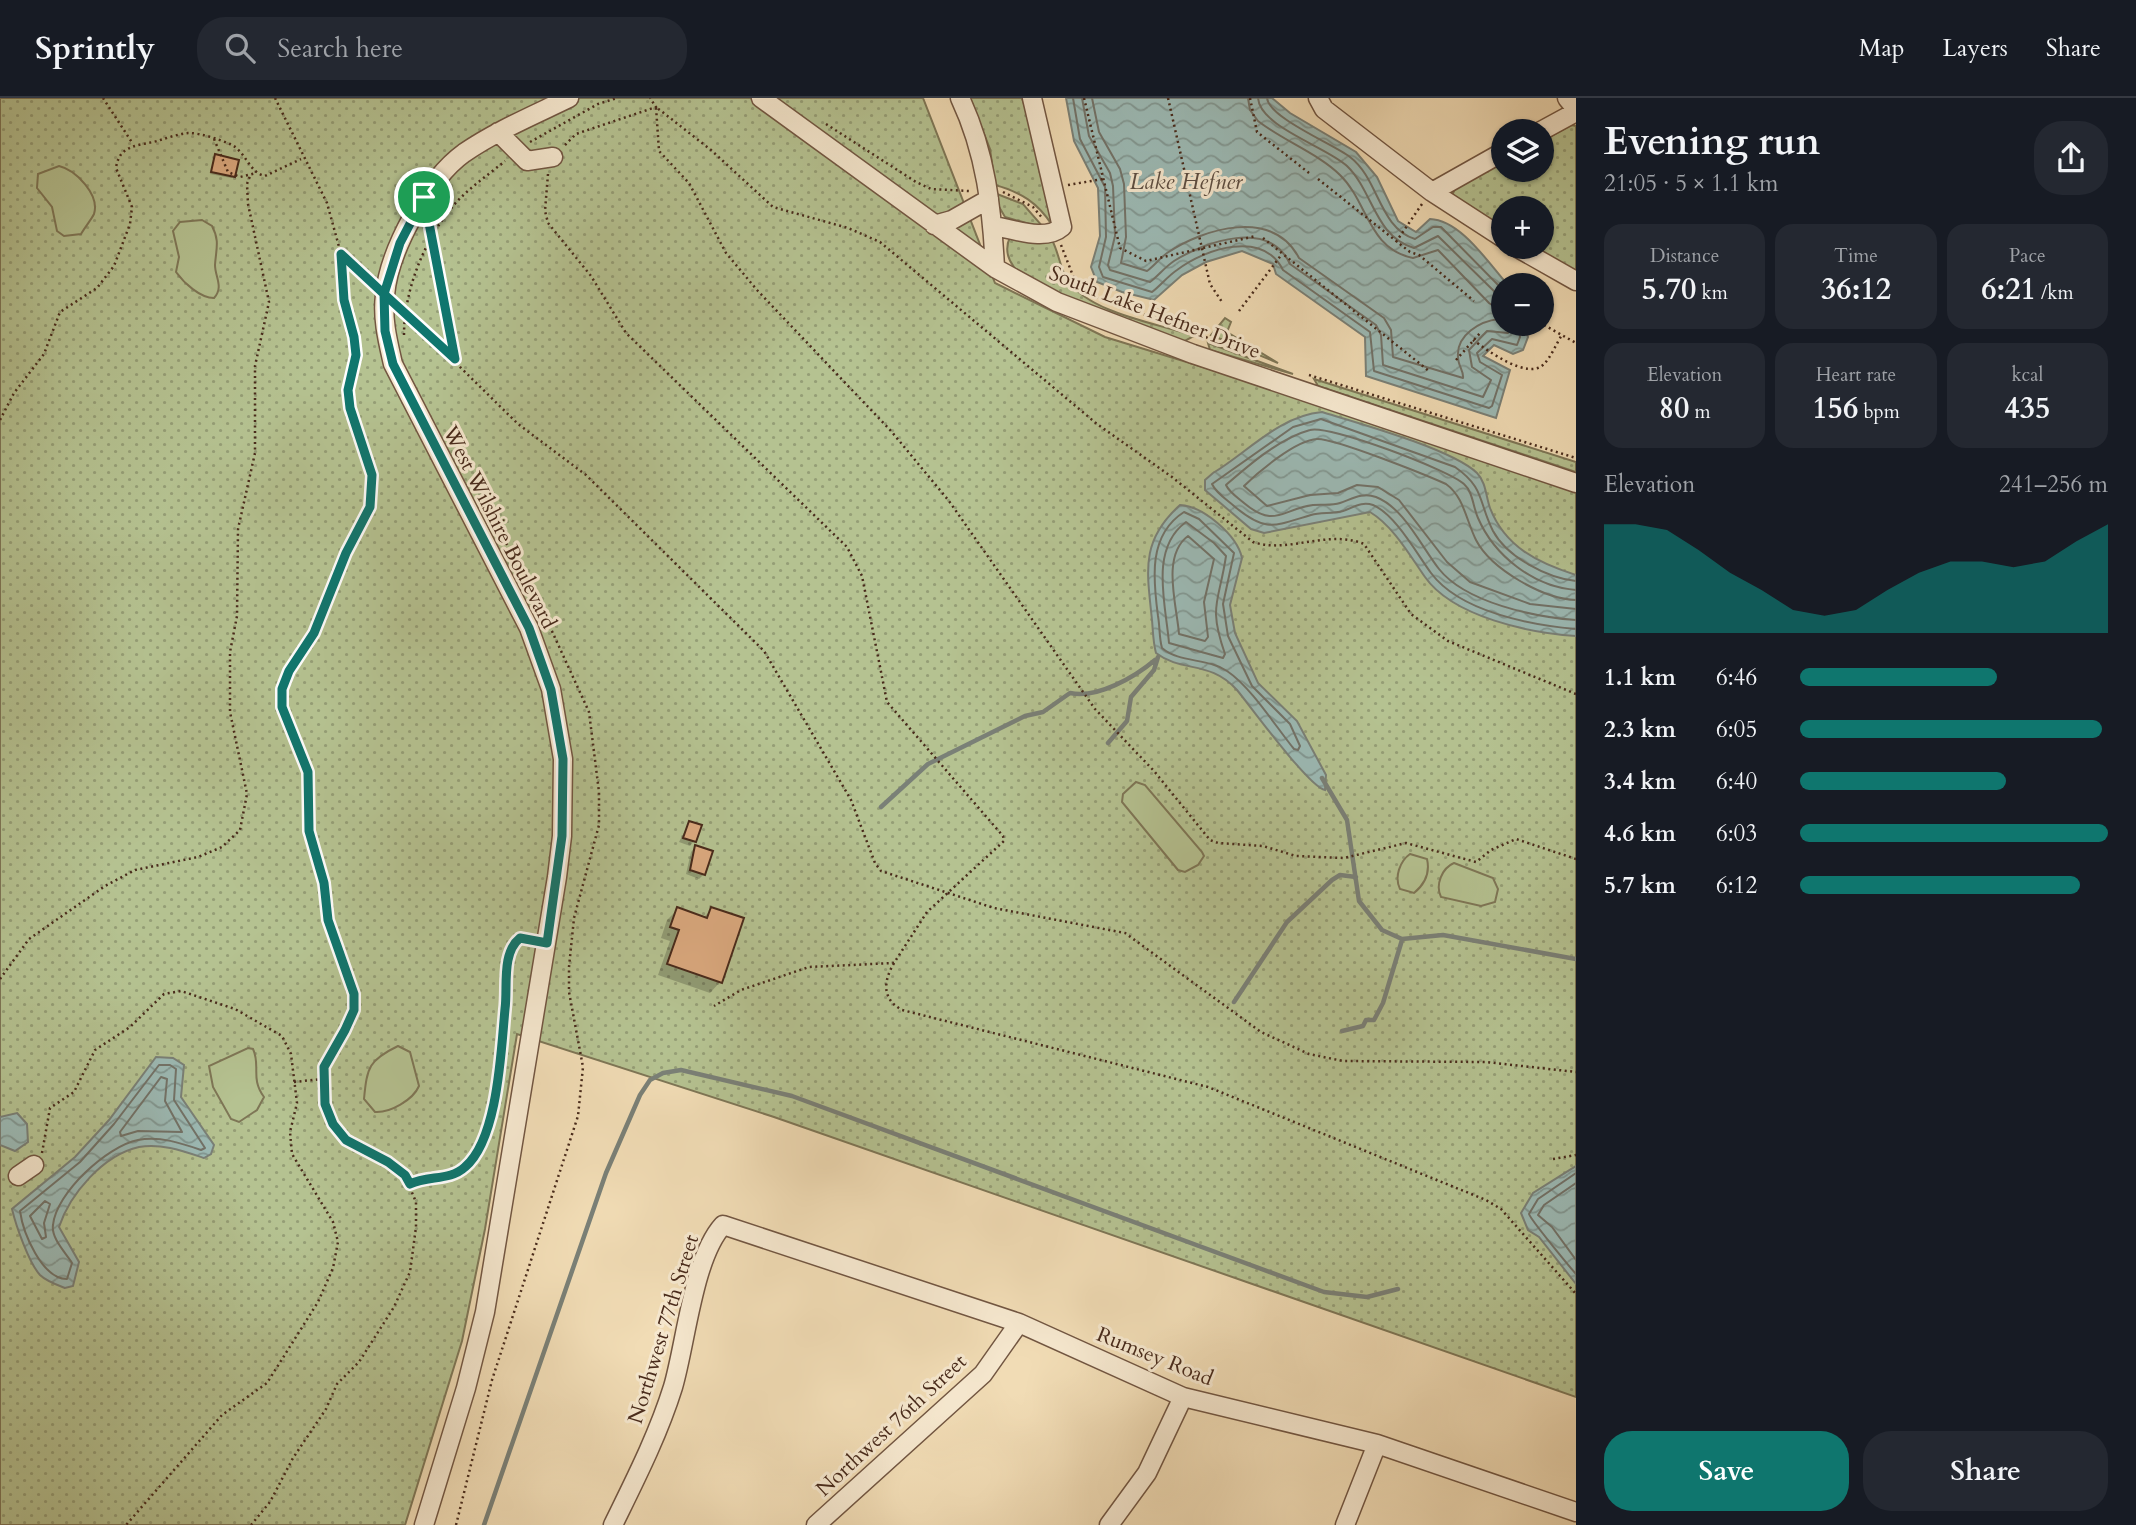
<!DOCTYPE html>
<meta charset="utf-8">
<style>
body{margin:0;font-family:Cardo,serif;background:#242831;color:#f1f3f6;height:100vh;display:flex;flex-direction:column;font-size:26px;white-space:nowrap}
*{box-sizing:border-box;margin:0}
p{font-size:23px;color:#9ea1a6}
.icon{flex:none;width:38px;height:38px;fill:none;stroke:currentColor;stroke-width:2;stroke-linecap:round;stroke-linejoin:round}
.map{position:relative;flex:1;overflow:hidden}
.side{display:flex;flex-direction:column;background:#171b24;width:560px}
.side>*{flex:none}
.fabs{position:absolute;left:1491px;top:21px;display:grid;gap:14px}
.fabs a{display:grid;place-items:center;width:63px;height:63px;border-radius:50%;background:#171b24;box-shadow:0 2px 5px #0004;font-size:35px}
.pin{position:absolute;display:grid;place-items:center;width:60px;height:60px;color:#fff;margin:-30px;border:4px solid #fff;border-radius:50%;box-shadow:0 2px 7px #0007}
.round{display:grid;place-items:center;flex:none;width:74px;height:74px;border-radius:28px;background:#242831}
.overview{display:flex;align-items:center;justify-content:space-between;height:119px;padding:0 28px}
h1{font-size:38px;font-weight:800;line-height:52px}
.stats{display:grid;grid-template-columns:repeat(3,1fr);gap:10px;height:119px;padding:7px 28px}
.stats div{display:grid;align-content:center;border-radius:18px;background:#242831;text-align:center}
.stats b{font-size:30px;font-weight:800}
.stats small{font-size:19px;font-weight:400}
.stats p{font-size:19px}
.chart{height:196px;padding:14px 28px}
.chart p{display:flex;justify-content:space-between}
.chart svg{width:100%;height:126px;margin-top:7px;fill:#0f766e;opacity:.7}
.button{display:flex;gap:14px;margin-top:auto;padding:14px 28px}
.button a{flex:1;height:80px;border-radius:28px;background:#0f766e;color:#fff;font-size:28px;font-weight:800;line-height:80px;text-align:center}
.button a+a{background:#242831;color:#f1f3f6}
ul{padding:0 28px;list-style:none;font-size:23px}
li{display:grid;grid-template-columns:112px 84px 1fr;align-items:center;height:52px}
li i{height:18px;border-radius:9px;background:#0f766e}
header{display:flex;align-items:center;gap:42px;box-sizing:border-box;height:98px;padding:0 35px;background:#171b24;border-bottom:2px solid #363941}
header strong{font-size:33px}
nav{display:flex;gap:38px;margin-inline-start:auto;font-size:24px}
.search{width:490px;height:63px;background:#242831;display:flex;align-items:center;gap:18px;box-sizing:border-box;padding:0 24px;border-radius:28px;color:#9ea1a6;font-size:26px}
main{display:flex;flex:1;min-height:0}
.map>svg:first-child{display:block}
.grass{fill:url(#grass-dots);stroke:#7e7656;stroke-width:2}
.pitch{fill:#b5c291;stroke:#7e7656;stroke-width:2}
.water{fill:url(#water-waves);stroke:#7a8077;stroke-width:2}
.shadow{fill:#0003}
.lines{fill:none;stroke-linecap:round;stroke-linejoin:round}
.shore{stroke:#727268;stroke-width:2}
.stream{stroke:#7a8077;stroke-width:4.5}
.building{fill:#dba97f;stroke:#482a1b;stroke-width:2}
.minor-casing{stroke:#725642;stroke-width:21}
.path{stroke:#482a1b;stroke-width:2.5;stroke-dasharray:2 3.5;stroke-linecap:butt}
.minor{stroke:#f6e8cf;stroke-width:18}
.route-casing{stroke:#fff;stroke-width:14}
.route{stroke:#0f766e;stroke-width:9}
.labels{text-anchor:middle;stroke-width:6;stroke-linejoin:round;paint-order:stroke}
.street-label{font-size:21px;fill:#482a1b;stroke:#f6e8cf}
.water-label{font-size:23px;font-style:italic;fill:#5d4e42;stroke:#f6e8cf}
</style>
<header>
<strong>Sprintly</strong>
<div class="search"><svg class="icon" aria-label="search" viewBox="0 0 24 24"><circle cx="10" cy="10" r="6"/><path d="M15 15l6 6"/></svg>Search here</div>
<nav><a>Map</a><a>Layers</a><a>Share</a></nav>
</header>
<main>
<div class="map">
<svg width="1576" height="1427" viewBox="0 0 1576 1427">
<defs>
<pattern id="grass-dots" width="8" height="8" patternUnits="userSpaceOnUse" patternTransform="scale(1.75)"><rect width="8" height="8" fill="#b5c291"/><path d="M2 2h.1M6 6h.1" fill="none" stroke="#959e76" stroke-width="1.8" stroke-linecap="round"/></pattern>
<pattern id="water-waves" width="16" height="10" patternUnits="userSpaceOnUse" patternTransform="scale(1.75)"><rect width="16" height="10" fill="#9cbab5"/><path d="M0 5q4-4 8 0t8 0" fill="none" stroke="#819792"/></pattern>
</defs>
<rect width="100%" height="100%" fill="#f1dcb5"/>
<filter id="stains"><feTurbulence type="fractalNoise" baseFrequency=".00286" numOctaves="4"/><feColorMatrix values="0 0 0 0 .2 0 0 0 0 .09 0 0 0 0 .02 0 0 0 .5 -.17"/></filter>
<radialGradient id="worn" r=".72"><stop offset=".6" stop-color="#630" stop-opacity="0"/><stop offset="1" stop-color="#630" stop-opacity=".3"/></radialGradient>
<path class="grass" d="M0,0H923L995,185L1105,239L1297,298L1576,391V1299L774,1019L517,936L485,1131L462,1243L405,1427H0Z
M970,0H1022L1030,24L1052,127C1038,105 1021,94 995,87L990,51Z
M1571,27L1576,28V176L1529,149H1542V110H1503V133L1451,99L1456,89L1503,63V72H1542V43Z
M997,96L1023,106L1044,130L1005,119L998,107Z
M1010,139L1052,142C1059,155 1060,171 1068,183C1092,216 1157,225 1194,238L1183,244C1149,231 1034,194 1014,169C1007,160 1005,150 1010,139Z
M1225,220L1231,224L1227,234L1278,265L1211,237Z
M1208,245L1293,276L1210,252Z
M1314,281L1576,364V374L1318,288Z"/>
<path class="pitch" d="M59,68C76,72 100,97 94,116C91,122 85,129 81,136L64,138L57,133L52,109L37,90L38,76Z
M202,122L212,128C220,143 216,151 215,167C215,179 224,189 214,200C200,200 184,185 176,174L179,159L173,133L180,124Z
M1136,684L1145,687L1202,754L1204,758L1198,767L1185,774L1178,772L1122,704L1123,696Z
M1410,756L1427,761C1430,774 1425,786 1414,795L1400,791C1394,779 1400,763 1410,756Z
M1454,765L1493,780L1498,791L1495,804L1481,808L1441,799C1435,787 1442,770 1454,765Z
M398,948L410,954L419,988C413,1002 390,1015 375,1014L364,1001C367,969 369,962 398,948Z
M248,950L253,951C261,968 250,980 264,999L257,1012L239,1024L231,1021L213,989L209,968Z"/>
<path class="water" d="M1066,0H1272L1290,15L1356,54L1377,79L1398,123L1416,134L1430,121C1461,122 1489,166 1508,187H1503V226H1524L1528,239L1523,252L1513,256L1494,247L1483,258L1510,272L1496,320L1366,278L1365,239L1276,176L1273,166L1242,153L1206,164L1182,177L1154,202L1122,194L1097,184L1091,169L1100,138L1098,90L1074,43Z
M1322,314C1358,325 1452,351 1477,375C1486,384 1486,399 1490,410C1505,449 1538,465 1576,477V538C1530,535 1453,519 1425,479C1409,456 1393,428 1370,414L1264,435L1251,431L1205,392V382L1213,375C1248,354 1279,318 1322,314Z
M1180,407C1203,408 1237,437 1242,460L1230,507L1235,535L1258,585L1297,623L1326,677L1325,692C1309,689 1251,609 1237,592C1210,562 1182,575 1156,555C1153,544 1153,533 1152,522C1147,473 1140,443 1180,407Z
M156,959L173,960L184,967L181,999L214,1047L211,1056L204,1060C183,1053 161,1045 139,1049C103,1057 70,1096 59,1129L79,1164L73,1188L65,1190C57,1187 46,1183 40,1177C29,1165 16,1128 12,1111L75,1059L109,1022Z
M17,1015L27,1026L28,1044L15,1053L0,1047V1019Z
M1576,1068V1186L1539,1139L1528,1132L1521,1115L1533,1095Z"/>
<path class="shadow" d="M216,58L233,79L231,80L210,76Z
M689,725L694,743L690,748L679,744Z
M695,749L704,776L699,781L686,776L691,754Z
M678,811L703,820L712,811L720,884L710,895L658,877L670,843L661,840L667,822Z"/>
<g class="lines">
<path class="shore" d="M1073,0L1080,41L1105,89L1106,139L1099,169L1103,179L1152,194C1161,187 1168,178 1177,172C1206,150 1263,132 1283,172L1370,234L1374,273L1489,310L1492,308L1502,277L1480,264L1477,255L1492,241L1517,247L1520,239L1518,226
M1082,0L1089,38L1110,75L1113,88L1115,138L1108,167L1110,172L1150,184C1158,178 1165,169 1174,163C1206,143 1269,121 1290,166L1376,227L1381,237L1383,267L1483,299L1491,282L1472,269L1469,252L1487,233L1508,235L1509,226
M1092,0L1099,34L1120,71L1124,86L1126,139L1121,165L1147,173C1154,168 1160,160 1167,155C1204,130 1273,110 1299,160L1384,220L1391,232L1393,259L1463,280C1464,273 1458,268 1458,259C1456,237 1480,223 1499,221L1501,213L1489,205L1438,152L1413,160C1368,151 1368,104 1340,77C1319,56 1282,42 1258,23L1250,12L1248,0
M1258,0C1260,29 1327,49 1347,68C1373,93 1375,139 1414,150L1438,138L1503,202
M1267,0C1269,20 1333,46 1350,59C1379,81 1379,130 1415,141L1433,129H1441L1503,192
M1184,414L1199,421L1234,455L1223,506L1228,538L1252,588L1290,626L1300,648L1298,652L1294,651C1276,629 1251,589 1227,573C1208,560 1179,565 1162,550C1159,540 1160,529 1158,518C1153,481 1148,437 1184,414Z
M1186,424L1214,445L1226,458C1219,505 1208,507 1225,556L1223,560L1169,545C1166,507 1149,451 1186,424Z
M1188,438L1214,461L1204,504L1208,539L1205,543L1179,536C1177,508 1161,458 1188,438Z
M1576,483C1547,480 1507,459 1493,433C1478,403 1485,390 1455,369L1321,321L1293,329L1212,386C1216,395 1227,402 1234,408C1266,435 1274,428 1311,417C1321,414 1332,416 1343,413C1353,410 1361,403 1373,407C1395,416 1417,456 1431,475C1460,514 1531,527 1576,531
M1576,492C1533,489 1494,457 1478,420C1473,409 1473,394 1464,386C1449,372 1328,326 1310,332C1280,340 1249,367 1226,387C1229,394 1238,400 1244,405C1275,431 1282,411 1313,407C1322,406 1331,408 1340,405C1352,401 1362,394 1376,399C1404,410 1421,448 1439,471C1466,505 1535,519 1576,522
M1576,502C1543,501 1491,471 1476,442C1466,422 1464,399 1446,386C1426,377 1334,340 1317,341C1296,342 1258,374 1244,388L1267,408L1310,397L1338,395L1357,387L1378,389L1399,402L1447,464L1470,484L1530,506L1576,511
M159,967H170L176,971L174,1002L205,1050L201,1052C181,1045 160,1038 138,1042C107,1048 56,1095 53,1127C51,1140 65,1154 72,1165L67,1181C42,1181 23,1135 20,1113L80,1064L114,1026Z
M161,979L167,981L165,1003L182,1034L138,1033L121,1038L120,1034Z
M1576,1075L1538,1101L1529,1116C1531,1122 1568,1167 1576,1176
M1576,1085L1544,1107L1538,1117L1552,1129L1576,1162
M45,1103L50,1106L44,1125L46,1139L42,1141L30,1118Z"/>
<path class="stream" d="M1108,645L1127,623L1131,599L1154,572L1158,559
M1322,680L1347,722L1359,803L1382,832L1402,841L1443,837L1576,861
M881,709L928,666L1025,618L1043,614L1070,595C1097,601 1135,579 1155,562
M1234,904L1287,824L1332,782L1340,777L1356,779
M1342,933L1363,928L1366,922H1374L1383,905L1402,842
M484,1427L606,1075L640,997L650,982L663,975L681,972L792,998L1324,1194L1367,1199L1398,1191"/>
</g>
<path class="building" d="M215,56L239,62L235,79L211,74Z
M689,723L702,727L696,744L683,740Z
M695,747L713,753L705,777L690,772Z
M677,809L707,820L711,809L744,820L722,885L667,866L679,832L670,829Z"/>
<g class="lines">
<g class="minor-casing">
<path id="minor" d="M761,0L995,170L1057,204L1193,256L1576,385
M960,0C986,55 992,111 995,170
M1318,0L1324,11L1432,94L1503,140
M1567,0L1576,11
M1541,33L1576,14
M498,34L527,63L553,59
M1432,94L1503,54
M934,127L952,122L989,101
M993,128C1014,131 1045,144 1062,129L1032,0
M1516,149L1576,183
M18,1078L34,1067
M424,1427L466,1290L485,1214L557,779L562,738L563,661L551,591L529,530L393,266C388,244 382,221 385,197C389,152 428,81 464,55C496,33 534,17 569,0
M613,1427C635,1382 658,1337 673,1289C686,1245 693,1160 723,1127L1019,1225L1183,1299L1377,1346L1576,1414
M816,1427L983,1276L1019,1225
M1109,1427L1147,1375L1183,1299
M1345,1427L1377,1346"/>
</g>
<path class="path" d="M103,0L133,46
M275,0L327,105L341,156L370,183
M1084,0L1120,150L1146,163L1256,138
M1168,0L1210,186L1222,204
M1250,0L1257,34L1309,75
M826,26L916,84L931,91L969,93
M214,41L228,74L240,79L256,75
M530,44L598,6L617,0
M565,47L576,36L656,9L650,0
M548,76L545,113L548,125L591,178L626,235L847,449L862,478L887,604L1003,738L1004,743L927,814L894,865L809,869L741,892L714,908
M1318,81L1410,154L1419,157L1474,203
M1068,87L1103,81
M1003,94L1033,109L1043,121
M428,127L455,261
M1263,140L1429,273
M1396,144L1422,106
M1061,147L1077,188L1099,201
M401,211L518,326L586,377L764,553L851,702L875,765L881,773L994,810L1125,835L1261,934L1309,956L1343,963L1486,964L1576,974
M1128,212L1173,225L1243,255
M1239,213L1282,156
M1544,227L1576,245
M404,237C404,195 422,147 449,113C463,94 487,78 505,63
M1473,242C1487,252 1528,283 1544,266C1551,259 1556,246 1562,237
M1456,262L1481,234
M1309,277L1576,360
M0,322L14,295L44,256L60,214L97,190L114,168L130,126L132,109L116,70C119,46 139,48 157,43C167,40 178,36 188,35C201,35 218,41 230,46C246,53 249,75 265,78L301,61
M1576,596L1448,543L1411,516L1364,446C1328,431 1288,456 1253,444L1172,379L1097,326L880,144L848,130L773,109L711,52L656,9L659,53L689,85L726,155L757,192L891,333L949,403L1095,611L1154,673L1210,742L1218,745L1263,748L1296,758L1344,760L1406,745L1476,764L1491,752L1516,741L1576,761
M894,865C883,884 882,901 902,912L1208,989L1486,1102L1501,1111L1576,1196
M0,881L29,841L105,788L135,772L198,759L222,749L240,732L247,696L230,614V554L237,518L238,431L255,355V268L269,204L248,106L247,86L250,78
M294,984L322,981
M42,1055L50,1010L74,994L95,952L130,929L164,896L181,893L235,911L282,938L291,956L297,1005L290,1034L292,1056L333,1124L338,1144L333,1170L318,1204L267,1285L222,1317L126,1427
M1553,1061L1576,1057
M410,1086C427,1077 450,1083 465,1070C498,1041 501,953 505,911C508,890 501,856 520,840H531
M251,1427L270,1404L293,1360L326,1311L337,1286L359,1264L394,1209L410,1174L416,1129V1104L405,1078L388,1064L346,1042L333,1026L325,1006L324,969L345,932L353,912L354,896L328,822L324,785L309,734L308,674L282,609L283,591L289,573L314,535L346,455L370,409L372,377L350,310L348,292L356,257L354,239L344,202L341,156
M456,1427L492,1282L578,1018L583,969L569,894V869L574,820L599,727V694L589,614L540,507L486,408"/>
<use href="#minor" class="minor"/>
</g>
<g class="lines">
<g class="route-casing">
<path id="route" d="M424,99L400,145L384,196L341,156L344,202L354,239L356,257L348,292L350,310L372,377L370,409L346,455L314,535L289,573L282,591V609L308,674L309,733L324,785L328,822L354,896V912L345,932L324,969L325,1006L333,1026L346,1042L388,1064L405,1077L410,1086C428,1077 450,1083 465,1069C498,1041 501,953 505,911C508,890 501,855 520,840L547,845L562,738L563,661L551,592L529,530L393,266L385,233L384,196L455,261L424,99"/>
</g>
<use href="#route" class="route"/>
</g>
<g class="labels">
<g class="street-label">
<text transform="translate(1155 214) rotate(21)" y="7">South Lake Hefner Drive</text>
<text transform="translate(500 429) rotate(63)" y="7">West Wilshire Boulevard</text>
<text transform="translate(663 1231) rotate(-73)" y="7">Northwest 77th Street</text>
<text transform="translate(1155 1258) rotate(22)" y="7">Rumsey Road</text>
<text transform="translate(891 1327) rotate(-43)" y="7">Northwest 76th Street</text>
</g>
<g class="water-label">
<text x="1186" y="91">Lake Hefner</text>
</g>
</g>
<rect width="100%" height="100%" filter="url(#stains)"/>
<rect width="100%" height="100%" fill="url(#worn)"/>
</svg>
<div class="fabs">
<a><svg class="icon" aria-label="layers" viewBox="0 0 24 24"><path d="M12 4l9 5-9 5-9-5zM3 14l9 5 9-5"/></svg></a>
<a>+</a>
<a>−</a>
</div>
<div class="pin" style="left:424px;top:99px;background:#1e9e55"><svg class="icon" aria-label="arrive" viewBox="0 0 24 24"><path d="M6 21V4h12l-3 4 3 4H6"/></svg></div>
</div>
<section class="side">
<div class="overview"><div><h1>Evening run</h1><p>21:05 · 5 × 1.1 km</p></div><a class="round"><svg class="icon" aria-label="share" viewBox="0 0 24 24"><path d="M12 15V3M7 8l5-5 5 5M5 13v7h14v-7"/></svg></a></div>
<div class="stats">
<div><p>Distance</p><b>5.70<small> km</small></b></div>
<div><p>Time</p><b>36:12</b></div>
<div><p>Pace</p><b>6:21<small> /km</small></b></div>
</div>
<div class="stats">
<div><p>Elevation</p><b>80<small> m</small></b></div>
<div><p>Heart rate</p><b>156<small> bpm</small></b></div>
<div><p>kcal</p><b>435</b></div>
</div>
<div class="chart"><p><span>Elevation</span>241–256 m</p>
<svg viewBox="0 0 160 44" preserveAspectRatio="none"><path d="M0 44V6L10 6L20 8L30 15L40 23L50 29L60 36L70 38L80 36L90 29L100 23L110 19L120 19L130 21L140 19L150 12L160 6V44z"/></svg>
</div>
<ul>
<li><b>1.1 km</b>6:46<i style="width:64%"></i></li>
<li><b>2.3 km</b>6:05<i style="width:98%"></i></li>
<li><b>3.4 km</b>6:40<i style="width:67%"></i></li>
<li><b>4.6 km</b>6:03<i style="width:100%"></i></li>
<li><b>5.7 km</b>6:12<i style="width:91%"></i></li>
</ul>
<div class="button"><a>Save</a><a>Share</a></div>
</section>
</main>
